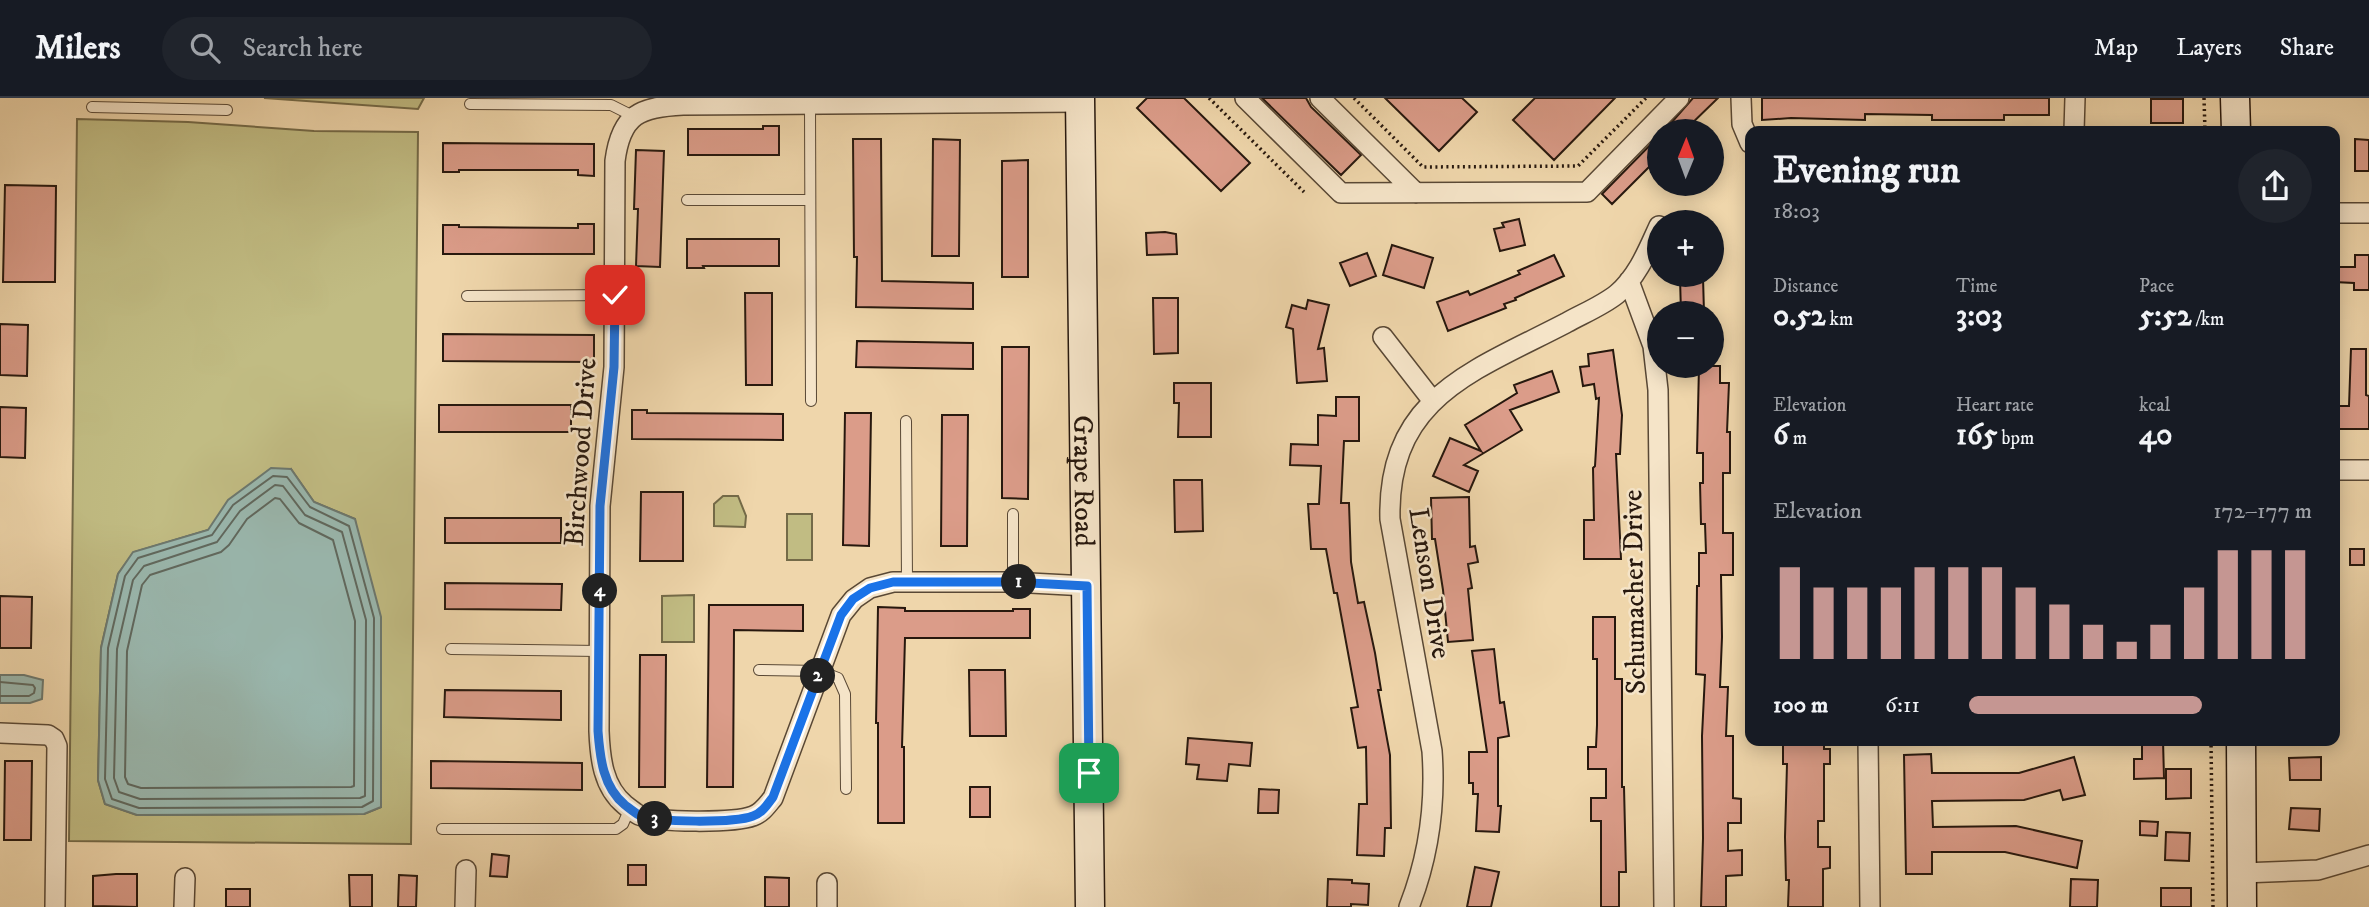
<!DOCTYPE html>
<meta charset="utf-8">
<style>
body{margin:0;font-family:"IM FELL DW Pica",serif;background:#20242c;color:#f1f3f6;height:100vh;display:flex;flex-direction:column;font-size:26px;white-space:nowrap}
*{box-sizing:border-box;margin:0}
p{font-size:23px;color:#9ea1a6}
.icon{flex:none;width:38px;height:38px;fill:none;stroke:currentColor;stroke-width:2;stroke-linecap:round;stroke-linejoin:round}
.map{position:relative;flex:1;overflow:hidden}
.sheet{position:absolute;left:1745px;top:28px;width:595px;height:620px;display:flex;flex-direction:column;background:#171b24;border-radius:14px;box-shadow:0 4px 18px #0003}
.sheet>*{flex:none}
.needle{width:46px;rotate:1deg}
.fabs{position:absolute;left:1647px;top:21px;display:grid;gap:14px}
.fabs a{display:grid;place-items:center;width:77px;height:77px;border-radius:50%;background:#171b24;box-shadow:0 4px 18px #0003;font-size:35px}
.pin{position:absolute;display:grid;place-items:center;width:60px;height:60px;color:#fff;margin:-30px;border-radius:14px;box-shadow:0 4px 10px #0006}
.km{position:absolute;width:35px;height:35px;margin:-18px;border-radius:50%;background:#222;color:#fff;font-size:19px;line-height:35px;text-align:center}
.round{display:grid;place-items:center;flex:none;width:74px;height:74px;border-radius:37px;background:#20242c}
.headline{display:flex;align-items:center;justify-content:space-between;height:119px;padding:0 28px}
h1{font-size:38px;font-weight:700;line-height:52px}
.metrics{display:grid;grid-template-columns:repeat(3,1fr);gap:10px;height:119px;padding:7px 28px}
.metrics div{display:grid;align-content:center}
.metrics b{font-size:30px;font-weight:700}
.metrics small{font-size:19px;font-weight:400}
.metrics p{font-size:19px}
.chart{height:196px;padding:14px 28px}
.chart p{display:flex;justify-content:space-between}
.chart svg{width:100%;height:126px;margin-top:7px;stroke:#c59692;stroke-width:6}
ul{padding:0 28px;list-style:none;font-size:23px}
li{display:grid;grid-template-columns:112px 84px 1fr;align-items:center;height:52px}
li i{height:18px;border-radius:9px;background:#c59692}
header{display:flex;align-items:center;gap:42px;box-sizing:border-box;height:98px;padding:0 35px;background:#171b24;border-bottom:2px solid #363941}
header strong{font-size:33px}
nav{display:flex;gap:38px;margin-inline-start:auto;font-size:24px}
.search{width:490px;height:63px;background:#20242c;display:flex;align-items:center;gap:18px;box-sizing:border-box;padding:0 24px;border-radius:38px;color:#9ea1a6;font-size:26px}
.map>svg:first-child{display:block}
.green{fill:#c1bc83;stroke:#746a48;stroke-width:2;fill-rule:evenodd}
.water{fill:#9ab8af;stroke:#6c786f;stroke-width:2}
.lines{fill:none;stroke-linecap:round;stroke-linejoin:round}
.shore{stroke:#60685e;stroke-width:2}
.building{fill:#db9c89;stroke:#27180e;stroke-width:2}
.service-casing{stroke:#594835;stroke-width:12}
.minor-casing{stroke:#594835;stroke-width:22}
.secondary-casing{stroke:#27180e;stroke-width:31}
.path{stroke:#27180e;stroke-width:3.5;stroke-dasharray:2 3.5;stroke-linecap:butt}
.service{stroke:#f5e4c8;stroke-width:10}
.minor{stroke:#f5e4c8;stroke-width:19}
.secondary{stroke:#f5e4c8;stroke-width:28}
.route-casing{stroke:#fff;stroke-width:14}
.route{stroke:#1a73e8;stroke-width:9}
.labels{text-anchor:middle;stroke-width:5;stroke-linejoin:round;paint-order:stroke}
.street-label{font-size:28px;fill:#27180e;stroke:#f5e4c8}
</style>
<header>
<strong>Milers</strong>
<div class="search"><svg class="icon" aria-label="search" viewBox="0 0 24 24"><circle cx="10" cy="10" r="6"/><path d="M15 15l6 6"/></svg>Search here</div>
<nav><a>Map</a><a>Layers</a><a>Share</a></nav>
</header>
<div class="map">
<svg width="2369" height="809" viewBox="0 0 2369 809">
<rect width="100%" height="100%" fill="#efd6ab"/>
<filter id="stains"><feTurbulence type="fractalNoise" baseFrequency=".00286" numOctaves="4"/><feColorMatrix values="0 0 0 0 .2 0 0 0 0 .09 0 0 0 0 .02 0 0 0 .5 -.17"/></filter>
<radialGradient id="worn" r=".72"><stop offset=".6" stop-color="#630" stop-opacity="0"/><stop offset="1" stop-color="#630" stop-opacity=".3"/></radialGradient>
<path class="green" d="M264,0H424L418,11Z
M77,21L188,24L314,33L418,34L411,746L69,743ZM291,371L314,404L355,421L381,709L364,716L137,717L105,706L98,682L101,550L118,476L134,454L208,432Z
M723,398H738L746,418L745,429L714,428V406Z
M787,416H812V462H787Z
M694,497V544H662V498Z"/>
<path class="water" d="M271,370L291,371L314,404L355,421L381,519V709L364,716L137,717L105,706L98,682L101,550L118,476L133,454L208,432L228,402Z
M0,577H24L43,582L42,601L30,605H0Z"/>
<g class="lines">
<path class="shore" d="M273,378L287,379L310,409L349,428L374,520L373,703L362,709L139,710L112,701L105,681L108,550L125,478L138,460L212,437L233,407Z
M275,387L283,388L305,417L342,434L366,522L365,698L360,700L140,701L119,694L114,680L117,551L133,482L144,468L217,444L240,413Z
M275,400L280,401L299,425L333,442L355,523L354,688L351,689L141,690L128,686L125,679L127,553L142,487L150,477L221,454L229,447L247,421Z
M0,584L33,587L35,590L34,595L29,598H0"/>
</g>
<path class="building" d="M1147,0H1184L1250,65L1221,93L1137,10Z
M1262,0H1306L1311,9L1361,57L1341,77Z
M1385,0H1462L1477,14L1439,53Z
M1535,0H1615L1554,62L1513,22Z
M1693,0H1718L1684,33H1664Z
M1762,0H2049V17H2004V22H1932V17L1865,16V22L1791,20L1762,22Z
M2151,1H2183V25H2151Z
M763,28H779V57H688V31H763Z
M1659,38V59L1612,106L1602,96Z
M853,41H881L882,183L973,185V211L856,209L857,159H854Z
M933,41L960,42L959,158H932Z
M2355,41L2369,42V73H2355Z
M443,45L594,46V78L578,77V72H459V74H443Z
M636,52L664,53L660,169L636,168L638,111H634Z
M1028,62V179H1002V63Z
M5,87L56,88L55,184H3Z
M1519,121L1525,147L1500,153L1494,131L1504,129L1502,125Z
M578,126H594V156H443V127H459V129L578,130Z
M1165,134L1176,136L1177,156L1147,157L1146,135Z
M687,141H779V168H703L704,170H687Z
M1392,147L1433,160L1424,190L1383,177Z
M1367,155L1376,178L1350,188L1340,165Z
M1554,157L1564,178L1515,200L1516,202L1504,206L1506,210L1448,233L1437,204L1468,193L1470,197L1520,176L1518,173Z
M2355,157H2369V192H2354V185L2334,184V169H2355Z
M1703,179L1704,215H1681L1680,180Z
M745,195H772V287H746Z
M1153,200H1178V255L1154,256Z
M1308,202L1329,207L1318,251L1324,250L1327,283L1297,285L1293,231L1286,229L1292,207L1306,211Z
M0,226L28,227L27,278L0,277Z
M443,236L594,237V264L443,263Z
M857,243L973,245V271L856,269Z
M1002,249H1029L1028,401L1002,400Z
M2351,251H2366V297L2369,298V331H2334V308H2349Z
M1613,252L1622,317L1620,356H1616L1621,461H1584V422H1594L1593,370L1595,368L1599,300L1596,301L1594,286L1583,288L1580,269L1589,268L1588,256Z
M1699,268H1720V285H1729L1727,334H1730V375H1723V435H1733V477H1721L1722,539L1720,589H1728L1726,638H1733V700L1741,701V725H1728V753L1742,752V777L1726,778V809H1701L1703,740L1702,638L1705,577L1696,576L1697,488H1699V455H1706L1705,426H1701L1700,385H1703V355H1697Z
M1552,273L1559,294L1510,312L1522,332L1464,367L1478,373L1469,394L1433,378L1450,340L1481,353L1465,327L1517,295L1514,287Z
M1174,285H1211V339H1178L1179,305H1174Z
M1336,299H1359V343H1344L1341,405H1349L1351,464L1358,505L1364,504L1375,555L1381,592H1378L1390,657L1391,730H1385L1384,758L1357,757L1359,706H1367L1366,649L1358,650L1351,610L1358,609L1337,495H1334L1326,451H1311L1308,406H1319L1321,368L1290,367L1291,346L1318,347V317L1336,318Z
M439,307H571V334H439Z
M0,309L26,310L25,360L0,359Z
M632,312H647V315L783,316V342L632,341Z
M845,315H871L869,448L843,447Z
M942,317H968L967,448H941Z
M1174,382H1202L1203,433L1175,434Z
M641,394H683V463H640Z
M1469,399L1470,449L1475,448L1478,464L1468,466L1472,490L1468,491L1473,542L1448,544L1443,492L1435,441H1432L1431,400Z
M445,420H561V445H445Z
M2350,451H2364V467H2350Z
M445,485L562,486L561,512L445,511Z
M0,498L32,499L31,550H0Z
M709,507H803V533L734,532L733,689H707Z
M878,509L905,510V513H1013V511H1030V540H905L902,649H904V725H878V625H876Z
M1593,519H1615V581H1622V689H1624L1626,774H1619V809H1601V723H1591V700H1606V671H1588V649H1596L1597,627V561H1593Z
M1494,551L1500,605L1504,604L1509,638L1498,640V708H1501L1499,734L1476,733L1478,696H1473V685H1469V654H1487L1472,553Z
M640,557H666L665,689H639Z
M969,572H1005L1006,638H970Z
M445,592L561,593V622L444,619Z
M1188,640L1252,645L1250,668L1229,666L1227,683L1197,681L1199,667L1186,666Z
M1783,642H1824V651H1830V666H1824V723H1818V749H1830V770L1823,771V809H1788L1789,782H1786L1785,739L1787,666H1783Z
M2142,642H2163L2164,680L2134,681V661H2142Z
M1931,656L1932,675H2019L2074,659L2085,697L2063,702L2060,692L2024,702L1932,703L1933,729L2016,728L2082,743L2077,770L2005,754H1932V776H1906L1904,657Z
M2321,659V682H2290L2289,660Z
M5,663H32L31,742H4Z
M431,663L582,665V692L431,690Z
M2166,671H2191V700L2166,701Z
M970,689H990V719H970Z
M1259,691L1279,692L1278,715H1258Z
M2291,710L2320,711L2319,733L2289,731Z
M2140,723L2158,724L2157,738L2140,737Z
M2166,734L2190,735L2189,763L2165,762Z
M492,756L509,758L507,779L490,778Z
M628,767H646V787H628Z
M1475,769L1499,774L1491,809H1467Z
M116,776H137V809L93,808V778Z
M349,777H372V809H350Z
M399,777L417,778L416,809H398Z
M765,779L789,780V809H765Z
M1328,781L1352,782V785L1369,786L1368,807L1351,806V809H1327Z
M2071,781L2098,782L2097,809H2070Z
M2161,790H2191V809H2161Z
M226,791H250V809H226Z"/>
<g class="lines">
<g class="service-casing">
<path id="service" d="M470,6L611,7L633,18
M810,6L811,303
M92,9L227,12
M687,102H810
M467,198L615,197
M906,323L907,484
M1013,484V416
M451,551L599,553
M759,572L820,573L838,580L845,596L846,691
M442,731H616L623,726L630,710"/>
</g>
<g class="minor-casing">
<path id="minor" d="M1245,0L1341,95L1587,94L1679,0
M1320,0L1416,95
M1741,0L1742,26L1750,45
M1080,4L683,7C640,9 621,16 615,63L614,269L600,408L599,633C600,660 603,689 625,707C629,710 635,715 639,717C657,725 735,725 753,718C762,715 767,707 773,700L841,517L854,501L870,490L893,484H1013L1087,488
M2074,33L2075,0
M2334,115H2369
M1629,183L1653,248L1658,292L1664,809
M1383,239L1432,302
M2334,372H2369
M0,635L48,637L54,641L57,648L55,809
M1868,642L1870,809
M2242,775L2318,772L2369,757
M184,809L185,780
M465,809L466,772
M827,809V785
M1409,809C1429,758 1436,708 1432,653L1390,421C1387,299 1474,273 1566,225C1582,216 1602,208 1617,196C1638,178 1648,152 1659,128"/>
</g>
<g class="secondary-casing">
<g id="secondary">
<path id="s1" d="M1080,0L1090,809"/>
<path d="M2235,0L2236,33"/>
<path d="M2241,642L2242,809"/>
</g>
</g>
<path class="path" d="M1209,0L1304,94
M1354,0L1423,69L1578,68L1646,0
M2204,0L2205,33
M2211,642L2213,809"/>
<use href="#service" class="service"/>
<use href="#minor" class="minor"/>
<use href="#secondary" class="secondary"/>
</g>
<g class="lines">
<g class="route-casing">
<path id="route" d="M615,197L614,269L600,408L598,633C600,660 603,689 625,707C629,710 635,715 639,717C657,725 735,725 753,718C762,715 767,707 773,699L841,517L853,501L870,490L893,484H1013L1087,488L1089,675"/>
</g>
<use href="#route" class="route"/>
</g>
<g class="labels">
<g class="street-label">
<text transform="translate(579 354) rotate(-86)" y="10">Birchwood Drive</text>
<text dy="10" stroke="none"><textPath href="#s1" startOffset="383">Grape Road</textPath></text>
<text transform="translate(1431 485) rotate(81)" y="10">Lenson Drive</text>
<text transform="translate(1633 494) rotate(-91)" y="10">Schumacher Drive</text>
</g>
</g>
<rect width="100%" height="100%" filter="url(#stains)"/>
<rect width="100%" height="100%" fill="url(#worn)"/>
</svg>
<div class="fabs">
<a><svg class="needle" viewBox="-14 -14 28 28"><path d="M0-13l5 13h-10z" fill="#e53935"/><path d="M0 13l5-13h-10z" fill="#9ea1a6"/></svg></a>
<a>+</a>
<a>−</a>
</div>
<div class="pin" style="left:1089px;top:675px;background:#1e9e55"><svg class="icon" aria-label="arrive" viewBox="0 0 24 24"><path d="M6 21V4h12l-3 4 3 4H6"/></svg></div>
<div class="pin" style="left:615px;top:197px;background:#d93025"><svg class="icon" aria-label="check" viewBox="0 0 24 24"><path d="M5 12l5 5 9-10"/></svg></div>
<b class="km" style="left:1019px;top:484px">1</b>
<b class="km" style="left:818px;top:578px">2</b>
<b class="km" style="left:655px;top:721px">3</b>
<b class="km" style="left:600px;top:493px">4</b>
<section class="sheet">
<div class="headline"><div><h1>Evening run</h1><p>18:03</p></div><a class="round"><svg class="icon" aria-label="share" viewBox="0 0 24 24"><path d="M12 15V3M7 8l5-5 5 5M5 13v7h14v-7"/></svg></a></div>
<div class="metrics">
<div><p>Distance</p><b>0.52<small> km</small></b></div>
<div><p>Time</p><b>3:03</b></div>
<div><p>Pace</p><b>5:52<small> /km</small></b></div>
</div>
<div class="metrics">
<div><p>Elevation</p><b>6<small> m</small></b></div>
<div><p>Heart rate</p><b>165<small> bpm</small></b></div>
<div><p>kcal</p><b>40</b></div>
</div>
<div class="chart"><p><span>Elevation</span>172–177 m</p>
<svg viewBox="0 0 160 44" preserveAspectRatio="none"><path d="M5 44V12M15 44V19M25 44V19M35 44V19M45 44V12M55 44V12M65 44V12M75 44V19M85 44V25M95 44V32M105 44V38M115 44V32M125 44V19M135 44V6M145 44V6M155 44V6"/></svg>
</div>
<ul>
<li><b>100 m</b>6:11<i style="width:68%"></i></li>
</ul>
</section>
</div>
